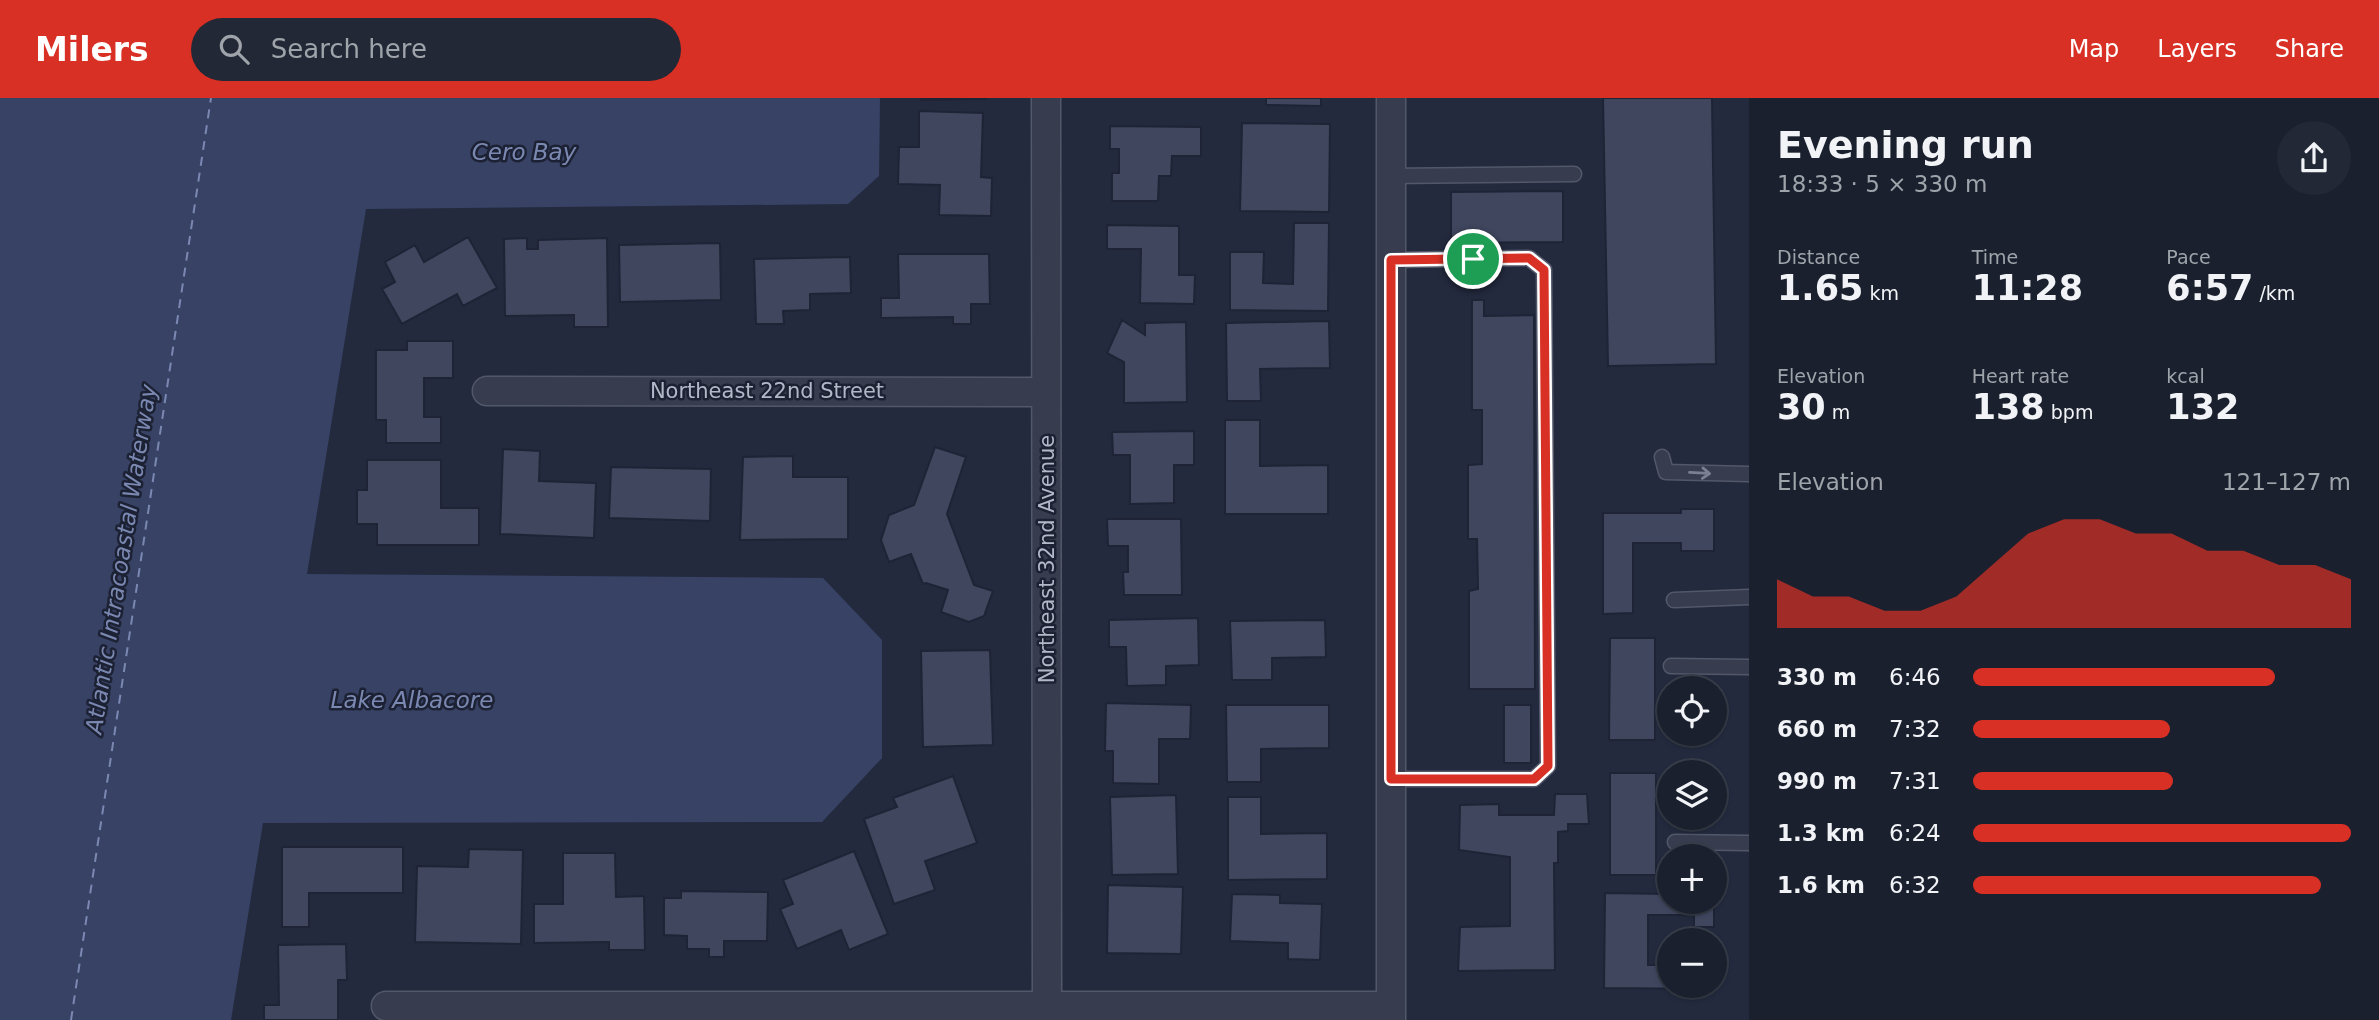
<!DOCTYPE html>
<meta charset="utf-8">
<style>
body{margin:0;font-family:"DejaVu Sans",sans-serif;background:#232836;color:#f1f3f6;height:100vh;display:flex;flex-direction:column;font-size:26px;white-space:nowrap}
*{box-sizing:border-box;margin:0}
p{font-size:23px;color:#9fa3aa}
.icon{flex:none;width:38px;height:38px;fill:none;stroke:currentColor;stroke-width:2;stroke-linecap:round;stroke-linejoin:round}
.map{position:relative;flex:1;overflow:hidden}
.panel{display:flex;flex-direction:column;background:#1a202e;width:630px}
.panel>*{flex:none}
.tools{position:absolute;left:1657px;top:578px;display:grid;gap:14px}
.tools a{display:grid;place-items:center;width:70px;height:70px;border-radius:50%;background:#1a202e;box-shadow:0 2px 5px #0004,0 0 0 2px #383e4a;font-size:35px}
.pin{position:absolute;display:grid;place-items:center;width:60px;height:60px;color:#fff;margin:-30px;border:4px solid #fff;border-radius:50%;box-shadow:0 2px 7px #0007}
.round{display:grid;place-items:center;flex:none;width:74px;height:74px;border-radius:37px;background:#232836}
.head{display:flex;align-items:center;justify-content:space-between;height:119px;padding:0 28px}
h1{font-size:38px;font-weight:700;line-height:52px}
.figures{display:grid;grid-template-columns:repeat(3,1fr);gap:10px;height:119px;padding:7px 28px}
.figures div{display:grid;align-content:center}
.figures b{font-size:35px;font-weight:700}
.figures small{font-size:19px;font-weight:400}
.figures p{font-size:19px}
.chart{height:196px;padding:14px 28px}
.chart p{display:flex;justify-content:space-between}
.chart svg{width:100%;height:126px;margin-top:7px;fill:#d93025;opacity:.7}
ul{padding:0 28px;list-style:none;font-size:23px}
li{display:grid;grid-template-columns:112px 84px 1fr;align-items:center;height:52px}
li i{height:18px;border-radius:9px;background:#d93025}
header{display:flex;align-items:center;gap:42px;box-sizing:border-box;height:98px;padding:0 35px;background:#d93025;color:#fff}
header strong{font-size:33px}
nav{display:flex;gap:38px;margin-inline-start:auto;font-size:24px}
.search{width:490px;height:63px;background:#232836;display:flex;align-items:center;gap:18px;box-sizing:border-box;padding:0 24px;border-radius:38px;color:#9fa3aa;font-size:26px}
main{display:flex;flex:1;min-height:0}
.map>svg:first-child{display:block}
.water{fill:#374265}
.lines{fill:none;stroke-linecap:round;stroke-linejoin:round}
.ferry{stroke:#7b88b2;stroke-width:2;stroke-dasharray:9 7;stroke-linecap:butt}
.building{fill:#3f465e;stroke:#1e2435;stroke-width:2}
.lane-casing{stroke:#525869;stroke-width:17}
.street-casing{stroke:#525869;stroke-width:31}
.lane{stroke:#373d4e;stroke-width:14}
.street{stroke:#373d4e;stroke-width:28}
.oneway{stroke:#7b8192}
.route-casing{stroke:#fff;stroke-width:14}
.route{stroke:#d93025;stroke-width:9}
.labels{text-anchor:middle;stroke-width:5;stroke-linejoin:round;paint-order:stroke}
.street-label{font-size:21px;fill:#b3b8c9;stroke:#1c2233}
.water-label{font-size:23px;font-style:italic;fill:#7b88b2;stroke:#1c2233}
</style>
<header>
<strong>Milers</strong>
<div class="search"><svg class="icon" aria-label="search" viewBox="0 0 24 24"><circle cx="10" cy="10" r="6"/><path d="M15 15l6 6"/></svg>Search here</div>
<nav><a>Map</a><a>Layers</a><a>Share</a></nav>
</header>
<main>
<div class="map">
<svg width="1749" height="922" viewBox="0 0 1749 922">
<rect width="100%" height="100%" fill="#232a3e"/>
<path class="water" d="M0,0H880L879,78L848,106L366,111L307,476L823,480L882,542V660L822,724L263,725L231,922H0Z"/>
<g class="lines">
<path class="ferry" d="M71,922L211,0"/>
</g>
<path class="building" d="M921,0H986V1L921,2Z
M1266,0H1321V8L1266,7Z
M1603,0H1712L1716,266L1608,268Z
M919,13L983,15L981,79L992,80L991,118L939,117L940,87L898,86L899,49H919Z
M1242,25L1330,26L1329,114L1240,113Z
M1110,28L1201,29V58H1172L1171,78H1159L1158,103H1112V75H1119V51H1110Z
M1563,93V144L1451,145V94Z
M1294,125H1329L1328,213L1230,212V154H1264L1263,185L1293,186Z
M1107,127L1179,128V177H1195L1194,206L1140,205L1141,151H1107Z
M468,139L497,190L463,208L457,196L402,226L382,191L395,184L385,164L415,147L424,164Z
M527,140V151H538V142L607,140L608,229H574V217L505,218L504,141Z
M720,145L721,202L620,204L619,147Z
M898,156H989L990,206H971V226H953V219L881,220V200H899Z
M850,159L851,195L810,196V212L783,213L784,226H756L754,161Z
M1472,202H1484V218L1534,217L1535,591H1469V493L1478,491L1477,441H1468V367L1482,366V312H1472Z
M1122,222L1145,237V225L1186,224L1187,304L1124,305V264L1107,255Z
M1329,223L1330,270L1260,271L1261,303H1227L1226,225Z
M407,243H453V280H424V319H441V345H386V322H376V252H407Z
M1225,322H1260V368L1328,367V416H1225Z
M1194,333V367H1174V405L1130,406V357H1113L1112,334Z
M935,349L966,359L947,416L974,487L993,493L984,518L969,524L941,514L948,492L926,485L923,486L911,456L889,464L881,442L889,417L914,407Z
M503,351L540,353L539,383L596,385L594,440L500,436Z
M793,358V379H848V441L740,442L743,359Z
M367,362H441V410H479V447H377V426H357V392H367Z
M611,369L711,371L710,423L609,420Z
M1681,411H1714V453H1681V445H1633V515L1603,516V415H1681Z
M1107,421H1181L1182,497H1124L1123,474H1128V448H1108Z
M1198,520L1199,567L1166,568V587L1127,588L1126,549H1109V522Z
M1325,522L1326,559L1272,560V582H1232L1230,523Z
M1610,540H1655V642H1609Z
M990,552L993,647L923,649L921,553Z
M1106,605L1191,607L1190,641H1159V686L1113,685V653H1105Z
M1226,607H1329V650L1261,651V684H1227Z
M1504,607H1531V665H1504Z
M1610,675H1656V777H1610Z
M953,678L977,745L925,763L935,792L894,806L864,721L897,709L893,700Z
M1555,696H1587L1589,726H1568V733L1558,734V765H1554L1555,872L1458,873L1460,829L1510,828V759L1459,752L1460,707L1499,706V717H1554Z
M1176,697L1178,776L1112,777L1110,699Z
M1228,699H1261V736L1327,735V781L1228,782Z
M282,749H403V795H309V829H282Z
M469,751L523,752L521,846L415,844L417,768L468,769Z
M854,753L888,836L849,852L841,832L797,851L780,811L793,806L783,782Z
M563,755H615L616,799L644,798L645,852H609V844L534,845V806H563Z
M1108,787L1183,789L1181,856L1107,855Z
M681,793L768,794L767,843H724V859H709V851H687V838L664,837V800H681Z
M1605,795L1670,796V803H1714V829H1694V817H1648V867H1670V887H1715V891L1604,890Z
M1232,796L1280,797V805L1322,806L1320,862L1288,861V845L1230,843Z
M346,846L347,882H338V922H264V907H279L278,847Z"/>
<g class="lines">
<g class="lane-casing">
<path id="lane" d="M1391,78L1574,76
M1391,162L1529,160L1544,172L1548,668L1534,681H1391
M1662,359L1666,374L1749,376
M1674,502L1749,499
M1671,568L1749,569
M1675,744L1749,745"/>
</g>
<g class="street-casing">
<path id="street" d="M1046,0L1047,922
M1391,0V922
M487,293L1046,294
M386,908H1391"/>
</g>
<use href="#lane" class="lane"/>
<use href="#street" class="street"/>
</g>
<defs><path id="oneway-shaft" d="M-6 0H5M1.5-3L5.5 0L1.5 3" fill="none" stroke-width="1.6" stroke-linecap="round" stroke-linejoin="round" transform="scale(1.75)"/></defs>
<use class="oneway" href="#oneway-shaft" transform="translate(1700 375) rotate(3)"/>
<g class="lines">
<g class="route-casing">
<path id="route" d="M1529,160L1544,172L1548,668L1534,681H1391V162Z"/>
</g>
<use href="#route" class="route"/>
</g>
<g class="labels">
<g class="street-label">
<text x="767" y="300">Northeast 22nd Street</text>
<text transform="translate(1047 461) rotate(-90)" y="7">Northeast 32nd Avenue</text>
</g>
<g class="water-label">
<text x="524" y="62">Cero Bay</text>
<text transform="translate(121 461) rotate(-81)" y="8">Atlantic Intracoastal Waterway</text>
<text x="412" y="610">Lake Albacore</text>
</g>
</g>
</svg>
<div class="tools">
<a><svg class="icon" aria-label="locate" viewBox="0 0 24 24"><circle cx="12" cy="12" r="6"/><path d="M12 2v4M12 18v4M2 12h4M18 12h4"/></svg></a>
<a><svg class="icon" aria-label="layers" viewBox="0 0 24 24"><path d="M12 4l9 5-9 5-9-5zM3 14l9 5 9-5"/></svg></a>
<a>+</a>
<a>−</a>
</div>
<div class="pin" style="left:1473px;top:161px;background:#1e9e55"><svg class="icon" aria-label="arrive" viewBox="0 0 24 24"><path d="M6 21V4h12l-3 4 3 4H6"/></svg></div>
</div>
<section class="panel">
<div class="head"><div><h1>Evening run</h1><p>18:33 · 5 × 330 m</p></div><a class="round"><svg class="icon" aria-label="share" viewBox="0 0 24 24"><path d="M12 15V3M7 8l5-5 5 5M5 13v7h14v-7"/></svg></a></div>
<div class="figures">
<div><p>Distance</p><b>1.65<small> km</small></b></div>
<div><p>Time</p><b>11:28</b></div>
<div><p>Pace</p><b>6:57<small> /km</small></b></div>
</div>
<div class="figures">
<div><p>Elevation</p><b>30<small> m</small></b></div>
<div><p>Heart rate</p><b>138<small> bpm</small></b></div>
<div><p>kcal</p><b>132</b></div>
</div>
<div class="chart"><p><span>Elevation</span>121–127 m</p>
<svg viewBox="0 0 160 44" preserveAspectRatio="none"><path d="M0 44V27L10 33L20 33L30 38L40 38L50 33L60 22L70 11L80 6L90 6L100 11L110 11L120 17L130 17L140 22L150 22L160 27V44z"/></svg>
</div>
<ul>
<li><b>330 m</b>6:46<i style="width:80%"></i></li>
<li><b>660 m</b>7:32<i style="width:52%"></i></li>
<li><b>990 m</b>7:31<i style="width:53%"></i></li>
<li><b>1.3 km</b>6:24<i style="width:100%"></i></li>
<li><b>1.6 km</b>6:32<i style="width:92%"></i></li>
</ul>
</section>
</main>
